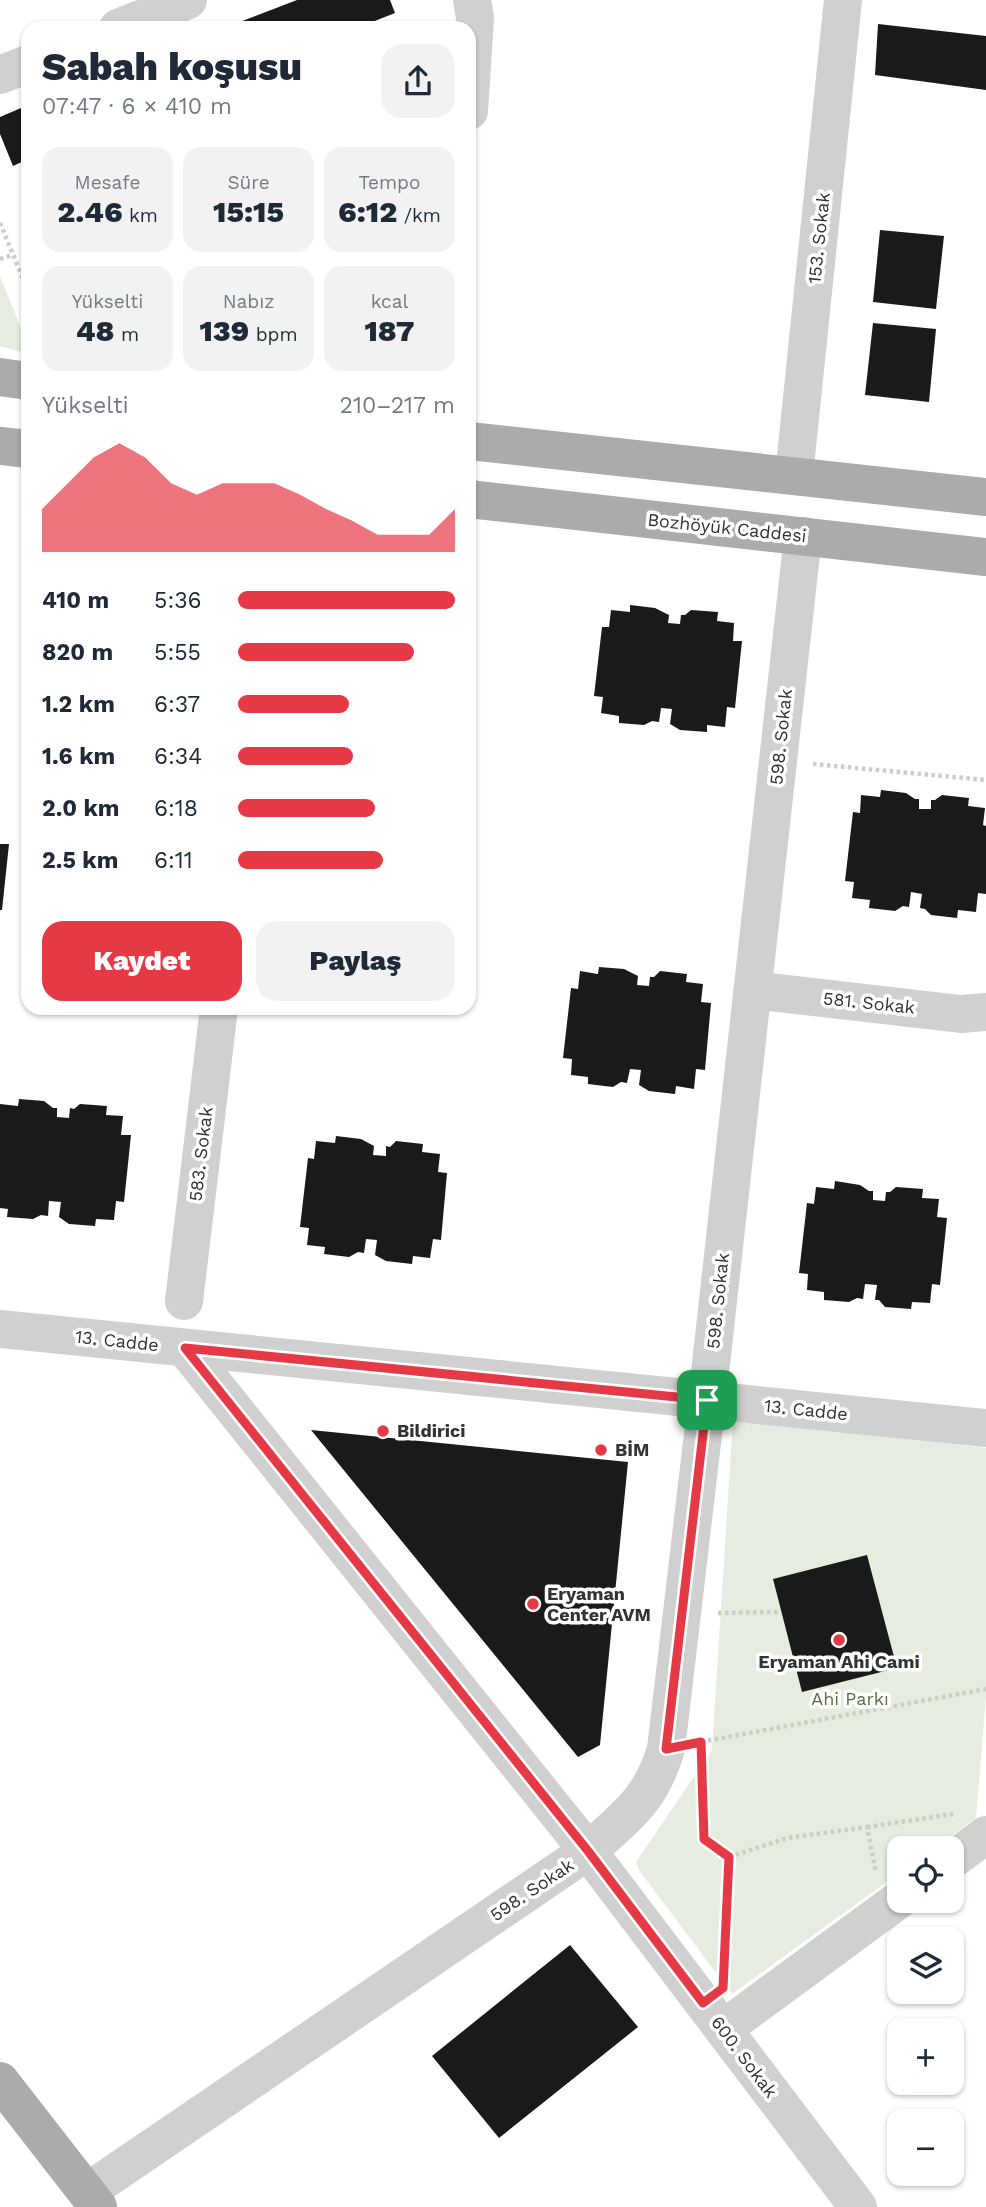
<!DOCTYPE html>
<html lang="tr">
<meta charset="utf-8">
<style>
body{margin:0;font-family:"Work Sans",sans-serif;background:#f2f2f3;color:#1f2937;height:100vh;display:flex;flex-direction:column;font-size:26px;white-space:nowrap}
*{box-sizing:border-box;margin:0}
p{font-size:23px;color:#747a83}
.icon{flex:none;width:38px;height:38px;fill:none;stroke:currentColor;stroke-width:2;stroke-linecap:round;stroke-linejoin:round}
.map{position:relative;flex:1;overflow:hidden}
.sheet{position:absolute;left:21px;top:21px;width:455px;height:994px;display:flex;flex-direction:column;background:#fff;border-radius:21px;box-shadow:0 2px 5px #0004}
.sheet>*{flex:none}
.fabs{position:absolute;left:887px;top:1836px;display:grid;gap:14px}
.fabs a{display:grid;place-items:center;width:77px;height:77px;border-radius:14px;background:#fff;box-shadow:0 2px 5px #0004;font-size:35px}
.pin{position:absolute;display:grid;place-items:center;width:60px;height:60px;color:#fff;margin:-30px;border-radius:14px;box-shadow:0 4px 10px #0006}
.round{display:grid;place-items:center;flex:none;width:74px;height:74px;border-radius:21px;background:#f2f2f3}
.summary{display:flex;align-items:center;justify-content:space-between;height:119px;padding:0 21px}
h1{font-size:38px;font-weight:800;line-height:52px}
.figures{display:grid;grid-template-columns:repeat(3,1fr);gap:10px;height:119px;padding:7px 21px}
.figures div{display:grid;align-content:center;border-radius:18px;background:#f2f2f3;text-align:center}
.figures b{font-size:30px;font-weight:800}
.figures small{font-size:19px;font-weight:400}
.figures p{font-size:19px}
.chart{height:196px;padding:14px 21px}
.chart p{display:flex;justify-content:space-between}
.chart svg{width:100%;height:126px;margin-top:7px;fill:#e63946;opacity:.7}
.action{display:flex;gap:14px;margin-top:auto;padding:14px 21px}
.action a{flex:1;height:80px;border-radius:21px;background:#e63946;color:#fff;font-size:28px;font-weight:800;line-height:80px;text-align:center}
.action a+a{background:#f2f2f3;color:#1f2937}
ul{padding:0 21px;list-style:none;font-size:23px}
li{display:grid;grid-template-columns:112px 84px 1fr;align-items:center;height:52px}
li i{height:18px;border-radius:9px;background:#e63946}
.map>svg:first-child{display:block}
.green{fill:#e6ecdf}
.building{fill:#1a1a1a}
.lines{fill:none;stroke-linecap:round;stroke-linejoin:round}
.path{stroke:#cdcdcd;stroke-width:4.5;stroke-dasharray:3.5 3.5;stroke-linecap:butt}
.minor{stroke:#d0d0d0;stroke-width:38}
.major{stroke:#ababab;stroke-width:38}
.route-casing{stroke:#fff;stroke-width:14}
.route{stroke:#e63946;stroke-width:9}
.poi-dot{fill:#e63946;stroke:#fff;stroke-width:2.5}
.labels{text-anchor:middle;stroke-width:7;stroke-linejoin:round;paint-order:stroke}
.street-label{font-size:18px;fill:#333;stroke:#fff}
.poi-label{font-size:18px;font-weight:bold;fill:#333;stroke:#fff;text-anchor:start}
.park-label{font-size:18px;fill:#56703f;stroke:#fff}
</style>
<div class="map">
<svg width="986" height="2207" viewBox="0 0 986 2207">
<rect width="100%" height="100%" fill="#fff"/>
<path class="green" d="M0,276L28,346V354L0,346Z
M733,1419L986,1448V1697L976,1818L934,1848H900L899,1873L732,1994L638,1869L636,1862L712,1750Z"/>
<path class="building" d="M297,0H390L395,13L357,28H224Z
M878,24L986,36V90L875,75Z
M28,105V159L13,166L0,134V117Z
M880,230L944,236L936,309L873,302Z
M873,323L936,329L929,402L865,395Z
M630,605L655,608L669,615L668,623L680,624L681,615H685L691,610L718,612L717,621L734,623L733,641H742L735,708L727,707L725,727L707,725V732L680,730L670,724L672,709L661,708L659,722L652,721L644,725L619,723V716L601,713L603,697L594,696L602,627H609L611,610L630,612Z
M881,790L906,793L915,799H919V809H931V800H935L942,795L969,798L968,806L985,808L983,825L986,826V894L978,893L976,912L958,910L957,918L931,915L925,909L920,908L922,894L911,892L909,907L903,906L895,911L869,908L870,900L852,898L854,882L845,881L853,812L860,813L861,795L880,797Z
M0,844H9L2,910H0Z
M599,967L624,969L638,976L637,985L649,986L650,977H654L660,971L687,974L686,982L703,984L701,1002L711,1003L705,1070L696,1069L694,1089L676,1086L675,1094L649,1091L639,1085L641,1070L630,1069L627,1083L621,1082L613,1087L588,1084V1077L571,1075L572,1059L563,1058L571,988L578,989L580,971L598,974Z
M19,1099L44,1101L53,1108H57V1117L69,1118L70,1108L74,1109L80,1104L107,1106L106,1115L123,1116L121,1135H131L124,1202L116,1201L114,1220L96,1219L95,1226L69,1224L59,1217L61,1202L49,1201L48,1216L41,1215L33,1219L7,1217L8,1209L0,1208V1104L18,1106Z
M336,1136L361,1139L374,1146L373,1155L386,1156V1146L390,1147L396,1141L423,1144L422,1152L440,1154L438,1172L447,1173L441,1240L433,1239L430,1258L413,1256L412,1264L386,1261L375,1255L377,1240L366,1239L364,1253L358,1252L349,1257L324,1254L325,1247L307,1245L309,1228L300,1227L308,1158L314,1159L316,1141L335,1143Z
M835,1181L860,1185L869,1191H873V1200L885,1201L886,1192H890L896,1187L923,1189L922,1198L939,1199L937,1217L947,1218L940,1285L932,1284L930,1303L912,1302L911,1309L885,1307L879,1300H875L877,1285L865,1284L863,1299L857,1298L849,1302L824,1300V1292L807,1290L808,1274L799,1273L807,1203L814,1204L816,1187L834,1189Z
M311,1430L628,1462L600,1745L578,1757Z
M867,1555L897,1668L802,1692L773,1579Z
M570,1945L638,2027L499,2138L432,2056Z"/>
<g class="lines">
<path class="path" d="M0,223L28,291
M0,259L13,255
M813,764L986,780
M718,1613L781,1612
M701,1742L986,1689
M702,1761L704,1839L729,1857L723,1970
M867,1827L953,1814
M729,1857L787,1838L867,1827L876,1873"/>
<path class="minor" d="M118,28L188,0
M0,75L28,64
M469,111L475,18L472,0
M794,476L843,0
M753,990L961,1014L986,1012
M184,1301L219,1008
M0,1329L986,1428
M185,1348L588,1851L858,2207
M952,1860L986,1835
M723,2029L900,1899
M87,2192L588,1851C626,1817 651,1800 666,1749L707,1400L803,536"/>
<path class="major" d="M0,377L28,381
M469,441L986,497
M0,446L28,449
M469,499L986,557
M0,2081L98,2207"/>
</g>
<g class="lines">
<g class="route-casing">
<path id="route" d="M185,1348L707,1400L666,1749L701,1742L704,1839L729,1857L723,1988L703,2003L588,1851Z"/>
</g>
<use href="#route" class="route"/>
</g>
<g class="poi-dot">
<circle cx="383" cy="1431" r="7"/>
<circle cx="601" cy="1450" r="7"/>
<circle cx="533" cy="1604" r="7"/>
<circle cx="839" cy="1640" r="7"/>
</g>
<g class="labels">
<g class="street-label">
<text transform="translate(819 238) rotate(-84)" y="6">153. Sokak</text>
<text transform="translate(727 528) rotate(6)" y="6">Bozhöyük Caddesi</text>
<text transform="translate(781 737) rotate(-84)" y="6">598. Sokak</text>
<text transform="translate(869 1003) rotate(6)" y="6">581. Sokak</text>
<text transform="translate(201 1154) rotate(-83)" y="6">583. Sokak</text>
<text transform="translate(718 1301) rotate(-84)" y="6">598. Sokak</text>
<text transform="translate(117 1341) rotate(6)" y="6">13. Cadde</text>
<text transform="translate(806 1410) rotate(6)" y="6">13. Cadde</text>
<text transform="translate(532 1890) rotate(-34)" y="6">598. Sokak</text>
<text transform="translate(744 2057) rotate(53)" y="6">600. Sokak</text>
</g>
<g class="poi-label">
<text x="397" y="1437">Bildirici</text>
<text x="615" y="1456">BİM</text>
<text x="547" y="1600">Eryaman<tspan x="547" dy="21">Center AVM</tspan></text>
<text x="839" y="1668" text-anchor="middle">Eryaman Ahi Cami</text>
</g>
<g class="park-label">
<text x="850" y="1705">Ahi Parkı</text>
</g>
</g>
</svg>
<div class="fabs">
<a><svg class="icon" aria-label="locate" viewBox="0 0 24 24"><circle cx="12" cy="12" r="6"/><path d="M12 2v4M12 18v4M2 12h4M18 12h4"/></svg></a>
<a><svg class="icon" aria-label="layers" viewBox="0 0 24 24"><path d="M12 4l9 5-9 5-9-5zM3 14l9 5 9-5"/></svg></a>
<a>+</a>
<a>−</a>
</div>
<div class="pin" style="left:707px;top:1400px;background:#1e9e55"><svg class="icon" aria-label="arrive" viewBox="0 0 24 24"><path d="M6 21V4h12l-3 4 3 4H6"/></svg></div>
<section class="sheet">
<div class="summary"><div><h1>Sabah koşusu</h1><p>07:47 · 6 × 410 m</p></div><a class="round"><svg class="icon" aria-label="share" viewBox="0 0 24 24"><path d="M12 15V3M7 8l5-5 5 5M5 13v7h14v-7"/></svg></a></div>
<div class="figures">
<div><p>Mesafe</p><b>2.46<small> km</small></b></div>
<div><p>Süre</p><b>15:15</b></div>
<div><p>Tempo</p><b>6:12<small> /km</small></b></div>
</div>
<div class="figures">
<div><p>Yükselti</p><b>48<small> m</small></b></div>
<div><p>Nabız</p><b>139<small> bpm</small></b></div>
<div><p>kcal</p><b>187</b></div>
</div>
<div class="chart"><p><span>Yükselti</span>210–217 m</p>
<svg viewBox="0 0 160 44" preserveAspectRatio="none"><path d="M0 44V29L10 20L20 11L30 6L40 11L50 20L60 24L70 20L80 20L90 20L100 24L110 29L120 33L130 38L140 38L150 38L160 29V44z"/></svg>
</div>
<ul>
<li><b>410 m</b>5:36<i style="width:100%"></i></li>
<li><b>820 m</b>5:55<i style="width:81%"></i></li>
<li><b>1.2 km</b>6:37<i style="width:51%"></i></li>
<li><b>1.6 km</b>6:34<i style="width:53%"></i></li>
<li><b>2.0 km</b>6:18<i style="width:63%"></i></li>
<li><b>2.5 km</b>6:11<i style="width:67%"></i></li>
</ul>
<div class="action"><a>Kaydet</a><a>Paylaş</a></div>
</section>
</div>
